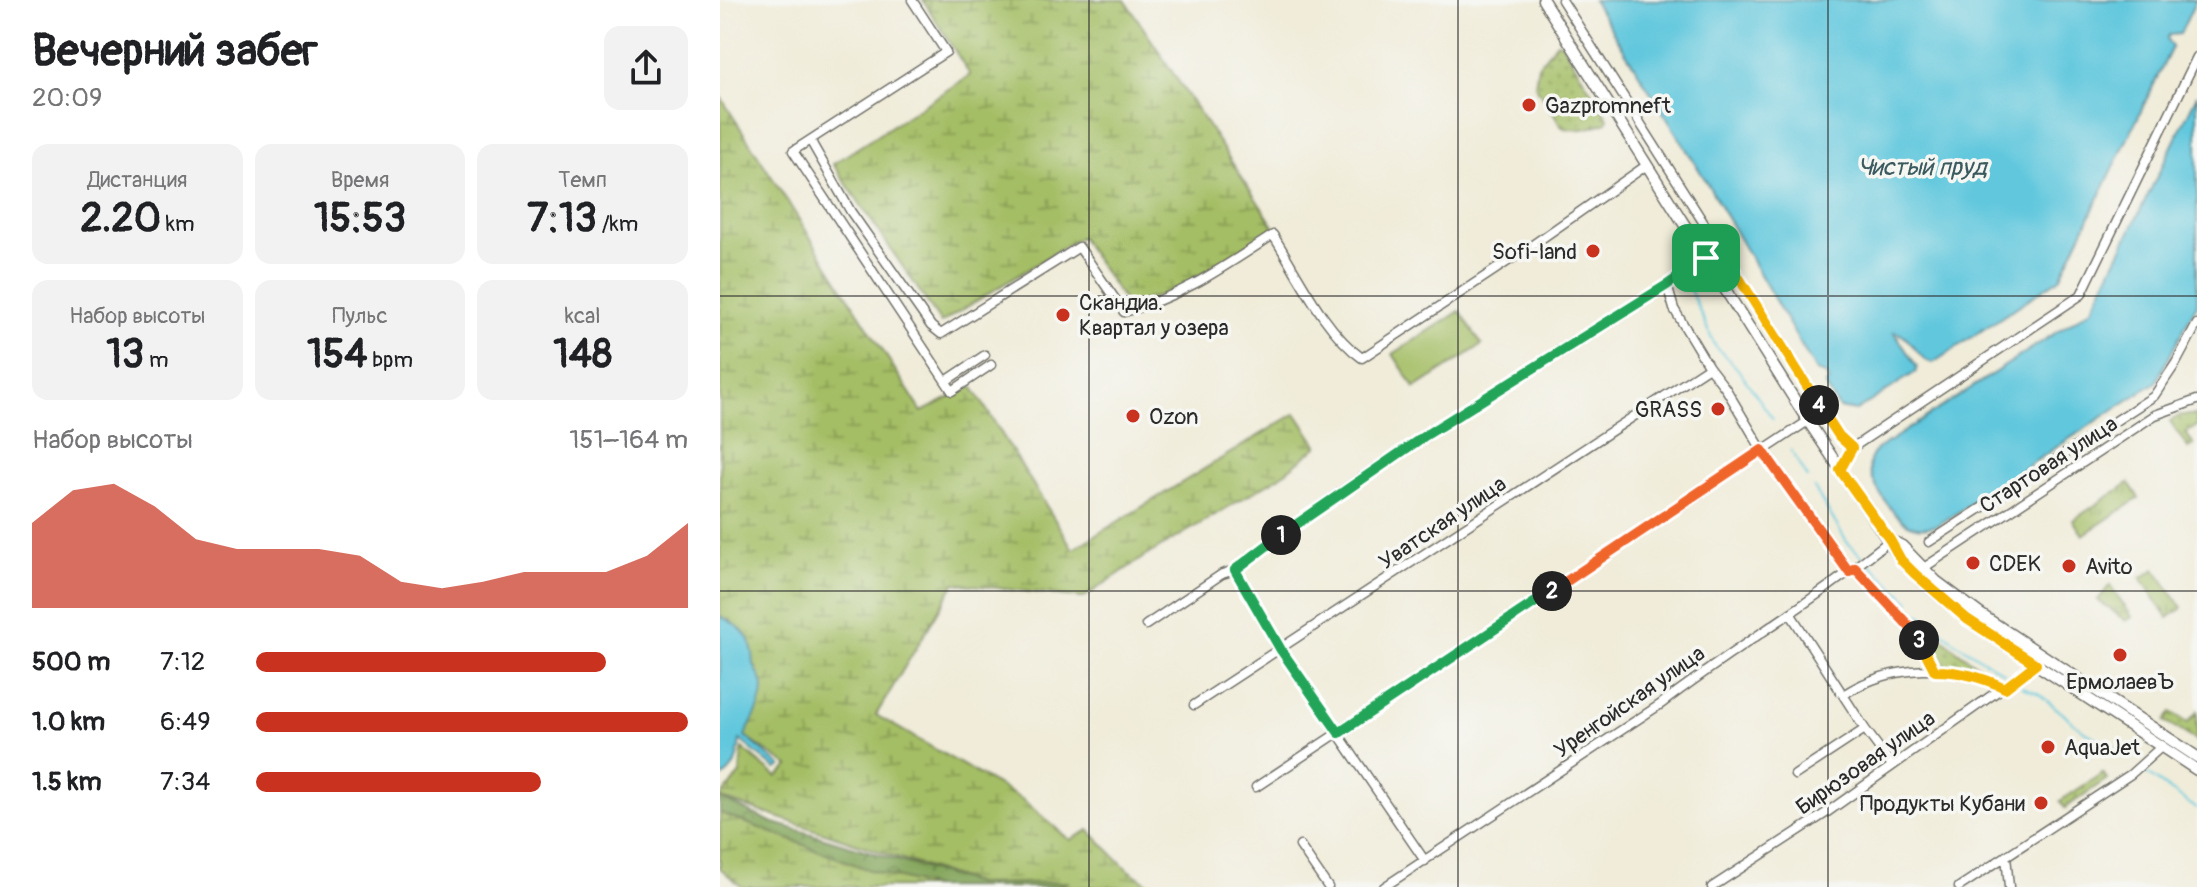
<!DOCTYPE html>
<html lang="ru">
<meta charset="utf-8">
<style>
body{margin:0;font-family:Pangolin,sans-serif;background:#f2f2f2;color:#202124;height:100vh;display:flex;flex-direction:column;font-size:30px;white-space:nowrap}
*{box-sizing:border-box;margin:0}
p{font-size:26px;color:#757577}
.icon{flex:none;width:44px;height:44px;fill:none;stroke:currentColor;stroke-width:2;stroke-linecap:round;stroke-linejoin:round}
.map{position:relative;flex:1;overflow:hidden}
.sheet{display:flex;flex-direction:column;background:#fff;width:720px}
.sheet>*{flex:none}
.pin{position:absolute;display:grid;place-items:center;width:68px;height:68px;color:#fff;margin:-34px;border-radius:16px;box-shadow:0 4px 12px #0006}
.km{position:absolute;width:40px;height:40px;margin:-20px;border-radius:50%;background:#222;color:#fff;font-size:22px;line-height:40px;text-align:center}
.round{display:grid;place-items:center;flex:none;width:84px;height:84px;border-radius:16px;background:#f2f2f2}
.summary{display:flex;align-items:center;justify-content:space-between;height:136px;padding:0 32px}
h1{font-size:44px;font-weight:700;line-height:60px}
.stats{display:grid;grid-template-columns:repeat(3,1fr);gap:12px;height:136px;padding:8px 32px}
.stats div{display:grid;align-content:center;border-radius:16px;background:#f2f2f2;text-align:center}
.stats b{font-size:40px;font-weight:700}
.stats small{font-size:22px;font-weight:400}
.stats p{font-size:22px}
.chart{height:224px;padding:16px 32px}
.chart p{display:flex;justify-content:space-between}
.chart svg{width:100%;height:144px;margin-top:8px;fill:#c8321e;opacity:.7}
ul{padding:0 32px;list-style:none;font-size:26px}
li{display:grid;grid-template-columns:128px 96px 1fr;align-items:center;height:60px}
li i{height:20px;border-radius:10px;background:#c8321e}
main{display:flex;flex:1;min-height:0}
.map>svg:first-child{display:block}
.grass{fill:url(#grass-dots);stroke:#687448;stroke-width:2}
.forest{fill:url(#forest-crowns);stroke:#576842;stroke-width:2}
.wetland{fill:url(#wetland-marsh);stroke:#687448;stroke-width:2}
.park{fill:url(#park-tufts);stroke:#687448;stroke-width:2}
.garden{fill:#a4be65;stroke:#687448;stroke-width:2}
.water{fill:#60c7dd;stroke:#467984;stroke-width:2}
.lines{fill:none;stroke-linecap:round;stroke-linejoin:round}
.stream{stroke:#60c7dd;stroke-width:2}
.minor-casing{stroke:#706f68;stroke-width:11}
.major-casing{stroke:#706f68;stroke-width:13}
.minor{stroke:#fff;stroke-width:8}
.major{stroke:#fff;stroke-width:10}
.split-1-casing{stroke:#fff;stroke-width:16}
.split-2-casing{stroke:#fff;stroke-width:16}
.split-3-casing{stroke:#fff;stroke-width:16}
.split-4-casing{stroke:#fff;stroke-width:16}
.split-5-casing{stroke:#fff;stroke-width:16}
.split-1{stroke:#22a559;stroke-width:10}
.split-2{stroke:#22a559;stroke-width:10}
.split-3{stroke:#f0652b;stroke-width:10}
.split-4{stroke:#f5b400;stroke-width:10}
.split-5{stroke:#f5b400;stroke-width:10}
.grid{fill:none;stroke:#2b2b2b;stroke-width:2;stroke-opacity:0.55}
.poi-dot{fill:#c8321e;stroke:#f6f6f2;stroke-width:3}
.labels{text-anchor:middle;stroke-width:7;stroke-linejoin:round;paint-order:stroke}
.poi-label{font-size:22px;fill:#2b2b2b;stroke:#f6f6f2;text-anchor:start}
.street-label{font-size:22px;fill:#2b2b2b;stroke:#f6f6f2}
.water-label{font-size:24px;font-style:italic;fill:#3b5a60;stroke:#f6f6f2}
</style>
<main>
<section class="sheet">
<div class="summary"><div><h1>Вечерний забег</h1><p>20:09</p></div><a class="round"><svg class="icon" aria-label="share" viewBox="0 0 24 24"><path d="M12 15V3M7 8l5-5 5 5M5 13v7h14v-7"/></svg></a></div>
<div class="stats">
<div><p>Дистанция</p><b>2.20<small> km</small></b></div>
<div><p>Время</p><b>15:53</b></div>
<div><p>Темп</p><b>7:13<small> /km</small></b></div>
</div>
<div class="stats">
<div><p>Набор высоты</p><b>13<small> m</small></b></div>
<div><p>Пульс</p><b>154<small> bpm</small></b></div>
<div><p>kcal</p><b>148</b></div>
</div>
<div class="chart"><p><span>Набор высоты</span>151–164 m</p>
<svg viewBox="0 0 160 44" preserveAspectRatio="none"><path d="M0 44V18L10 8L20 6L30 13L40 23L50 26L60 26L70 26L80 28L90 36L100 38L110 36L120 33L130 33L140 33L150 28L160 18V44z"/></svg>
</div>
<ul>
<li><b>500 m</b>7:12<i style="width:81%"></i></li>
<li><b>1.0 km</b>6:49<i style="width:100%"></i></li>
<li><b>1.5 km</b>7:34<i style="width:66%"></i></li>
</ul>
</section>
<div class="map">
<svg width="1477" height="887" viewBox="0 0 1477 887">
<defs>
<pattern id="grass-dots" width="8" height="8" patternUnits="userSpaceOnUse" patternTransform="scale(2)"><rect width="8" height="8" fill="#a4be65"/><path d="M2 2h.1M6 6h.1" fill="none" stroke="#869b53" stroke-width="1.8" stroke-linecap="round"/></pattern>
<pattern id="forest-crowns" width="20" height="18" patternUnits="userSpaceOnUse" patternTransform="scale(2)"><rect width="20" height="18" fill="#83a55a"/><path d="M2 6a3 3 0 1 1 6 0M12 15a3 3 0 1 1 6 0" fill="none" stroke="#6b874b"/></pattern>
<pattern id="wetland-marsh" width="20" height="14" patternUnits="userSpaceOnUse" patternTransform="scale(2)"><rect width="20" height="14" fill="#a4be65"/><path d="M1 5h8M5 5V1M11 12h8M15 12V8" fill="none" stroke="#869b53"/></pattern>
<pattern id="park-tufts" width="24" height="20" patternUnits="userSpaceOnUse" patternTransform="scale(2)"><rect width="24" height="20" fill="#a4be65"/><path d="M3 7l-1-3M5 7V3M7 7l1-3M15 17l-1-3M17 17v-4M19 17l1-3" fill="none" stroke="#869b53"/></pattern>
</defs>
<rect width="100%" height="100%" fill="#f6f6f2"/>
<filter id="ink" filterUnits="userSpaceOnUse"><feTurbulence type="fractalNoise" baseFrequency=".0125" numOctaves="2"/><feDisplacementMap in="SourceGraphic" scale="16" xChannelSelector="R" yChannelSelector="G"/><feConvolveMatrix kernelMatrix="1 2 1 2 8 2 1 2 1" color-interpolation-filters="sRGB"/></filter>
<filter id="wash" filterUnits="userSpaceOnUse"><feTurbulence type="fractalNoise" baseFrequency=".006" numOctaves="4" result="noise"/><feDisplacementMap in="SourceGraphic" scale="32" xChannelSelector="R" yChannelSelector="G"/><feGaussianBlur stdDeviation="1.8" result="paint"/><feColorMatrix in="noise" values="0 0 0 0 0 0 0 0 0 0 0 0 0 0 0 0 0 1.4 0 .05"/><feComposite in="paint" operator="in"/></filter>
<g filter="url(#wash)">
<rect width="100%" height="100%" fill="#f0ecd9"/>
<path class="grass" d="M837,42L841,43L888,118L887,122C873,127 857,133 842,127L815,85L818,66Z
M1461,415H1477V426L1466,433L1474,445L1468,448L1450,421Z
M1195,614L1235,649L1265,671L1228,667L1216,657L1215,648L1191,618Z
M1451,712L1468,723L1477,712V741L1445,721Z
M1383,773L1387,779L1345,808L1340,801Z"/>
<path class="forest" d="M0,798L51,822L257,884L354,882L336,887H213L149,870L0,813Z"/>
<path class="wetland" d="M203,0H405L555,228L453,292L407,305L360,237L221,323L113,164L250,75Z
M0,96L202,412L252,386L353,549L576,413L598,446L559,477L424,557L363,598L235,583L156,715L303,800L350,840L369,830L407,869L433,887H336L349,882L257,884L0,798L20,773L22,748L57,777L69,766L24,736L31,722L42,682L11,622L0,616Z
M0,813L149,870L213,887H22L0,868Z"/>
<path class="park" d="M1409,483L1419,498L1363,535L1353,520Z
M1435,569L1462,608L1448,618L1421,578Z
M1390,585L1412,617L1406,621L1378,600Z"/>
<path class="garden" d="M740,311L762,345L695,388L673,354Z"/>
<path class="water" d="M873,0H1476L1460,34L1449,35L1447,39L1452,47L1340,278L1213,363C1196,359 1192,335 1174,332L1197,367L1196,372L1136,411L1119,408L1105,385L1109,381L1105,374L1096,371L983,176Z
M1477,95V304L1436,382L1218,525C1207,528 1198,529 1188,524C1173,516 1146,479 1150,461C1151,457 1154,453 1156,450L1372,309Z
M0,616C24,628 33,638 34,664C35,670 41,676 42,682C47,699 32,721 25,736L61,766L56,769L20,740C17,758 17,769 0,779Z"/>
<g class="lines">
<path class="stream" d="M968,285L995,346L1017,368L1053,419
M1071,450L1088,478
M1094,488L1127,542L1142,556
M1150,564L1190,602
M1199,613L1235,642L1284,673
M1302,687L1318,693L1364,731L1407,756
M1426,773L1477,809"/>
</g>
</g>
<g filter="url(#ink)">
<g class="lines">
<g class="minor-casing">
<path id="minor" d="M192,0L226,52L73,151L232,391L271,365
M842,0L1119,436L1132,448
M90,140L131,212L211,326L221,334L359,247L404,312C460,298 505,266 553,235C578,274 604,331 642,358L811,246L927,165
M947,285L954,309L989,367L1006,389L1042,450L1129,572
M226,381L265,355
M1120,470L1132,448L1361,295L1477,57
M1209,542L1434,396L1456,363L1477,324
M1135,568L1188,625L1215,671
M515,570L561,650L705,861
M1199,571L1435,415L1477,400
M1070,613L1145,729L1171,764
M426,625L502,574L515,570C650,463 801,376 947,285L986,258
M1123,695C1172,663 1233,663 1285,688
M474,705L989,367
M1075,775L1145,729
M536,787L1088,421
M580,846L608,887
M1286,856L1289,887
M664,887L941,704C1016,647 1097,599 1170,540
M992,887L1106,813L1316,664
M1239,887L1411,774L1441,747"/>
</g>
<g class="major-casing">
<path id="major" d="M823,0L1088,421L1181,560L1211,589L1247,619L1477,770
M1170,540L1182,546L1216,581L1260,614L1477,757"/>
</g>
<use href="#minor" class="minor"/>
<use href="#major" class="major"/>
</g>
</g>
<g class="lines" filter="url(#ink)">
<g class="split-1-casing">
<path id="split-1" d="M561,535L706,435L947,285L986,258"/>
</g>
<g class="split-2-casing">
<path id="split-2" d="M561,535L515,570L561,650L619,733L832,591"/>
</g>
<g class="split-3-casing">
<path id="split-3" d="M832,591L1042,450L1129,572L1135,568L1188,625L1199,640"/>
</g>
<g class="split-4-casing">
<path id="split-4" d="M1099,405L1119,436L1132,448L1120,470L1170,540L1181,560L1195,574L1247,619L1316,664L1285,688C1262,677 1241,671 1215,671L1199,640"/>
</g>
<g class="split-5-casing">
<path id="split-5" d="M986,258L993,269L1007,259L1099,405"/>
</g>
<use href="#split-1" class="split-1"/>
<use href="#split-2" class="split-2"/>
<use href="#split-3" class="split-3"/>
<use href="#split-4" class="split-4"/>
<use href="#split-5" class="split-5"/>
</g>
<path class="grid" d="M369,0V887M738,0V887M1108,0V887M0,296H1477M0,591H1477"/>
<g class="poi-dot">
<circle cx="809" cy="105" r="8"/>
<circle cx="873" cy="251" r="8"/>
<circle cx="343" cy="315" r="8"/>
<circle cx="998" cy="409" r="8"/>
<circle cx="413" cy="416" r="8"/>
<circle cx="1253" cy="563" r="8"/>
<circle cx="1349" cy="566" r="8"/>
<circle cx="1400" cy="655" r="8"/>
<circle cx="1328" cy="747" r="8"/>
<circle cx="1321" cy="803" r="8"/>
</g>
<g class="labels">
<g class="poi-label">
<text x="825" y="113">Gazpromneft</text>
<text x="857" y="259" text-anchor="end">Sofi-land</text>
<text x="359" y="310">Скандиа.<tspan x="359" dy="25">Квартал у озера</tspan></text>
<text x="982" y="417" text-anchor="end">GRASS</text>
<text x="429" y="424">Ozon</text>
<text x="1269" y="571">CDEK</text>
<text x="1365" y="574">Avito</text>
<text x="1400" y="689" text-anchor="middle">ЕрмолаевЪ</text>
<text x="1344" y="755">AquaJet</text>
<text x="1305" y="811" text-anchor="end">Продукты Кубани</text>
</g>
<g class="street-label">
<text transform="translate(1328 464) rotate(-33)" y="8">Стартовая улица</text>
<text transform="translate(722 522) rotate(-34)" y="8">Уватская улица</text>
<text transform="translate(909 701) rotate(-35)" y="8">Уренгойская улица</text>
<text transform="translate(1145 762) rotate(-35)" y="8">Бирюзовая улица</text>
</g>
<g class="water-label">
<text x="1202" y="175">Чистый пруд</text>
</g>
</g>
</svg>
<div class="pin" style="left:986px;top:258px;background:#1e9e55"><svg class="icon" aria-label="arrive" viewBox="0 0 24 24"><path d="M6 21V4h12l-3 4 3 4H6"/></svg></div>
<b class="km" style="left:561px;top:535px">1</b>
<b class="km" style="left:832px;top:591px">2</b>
<b class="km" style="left:1199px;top:640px">3</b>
<b class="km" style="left:1099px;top:405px">4</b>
</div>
</main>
